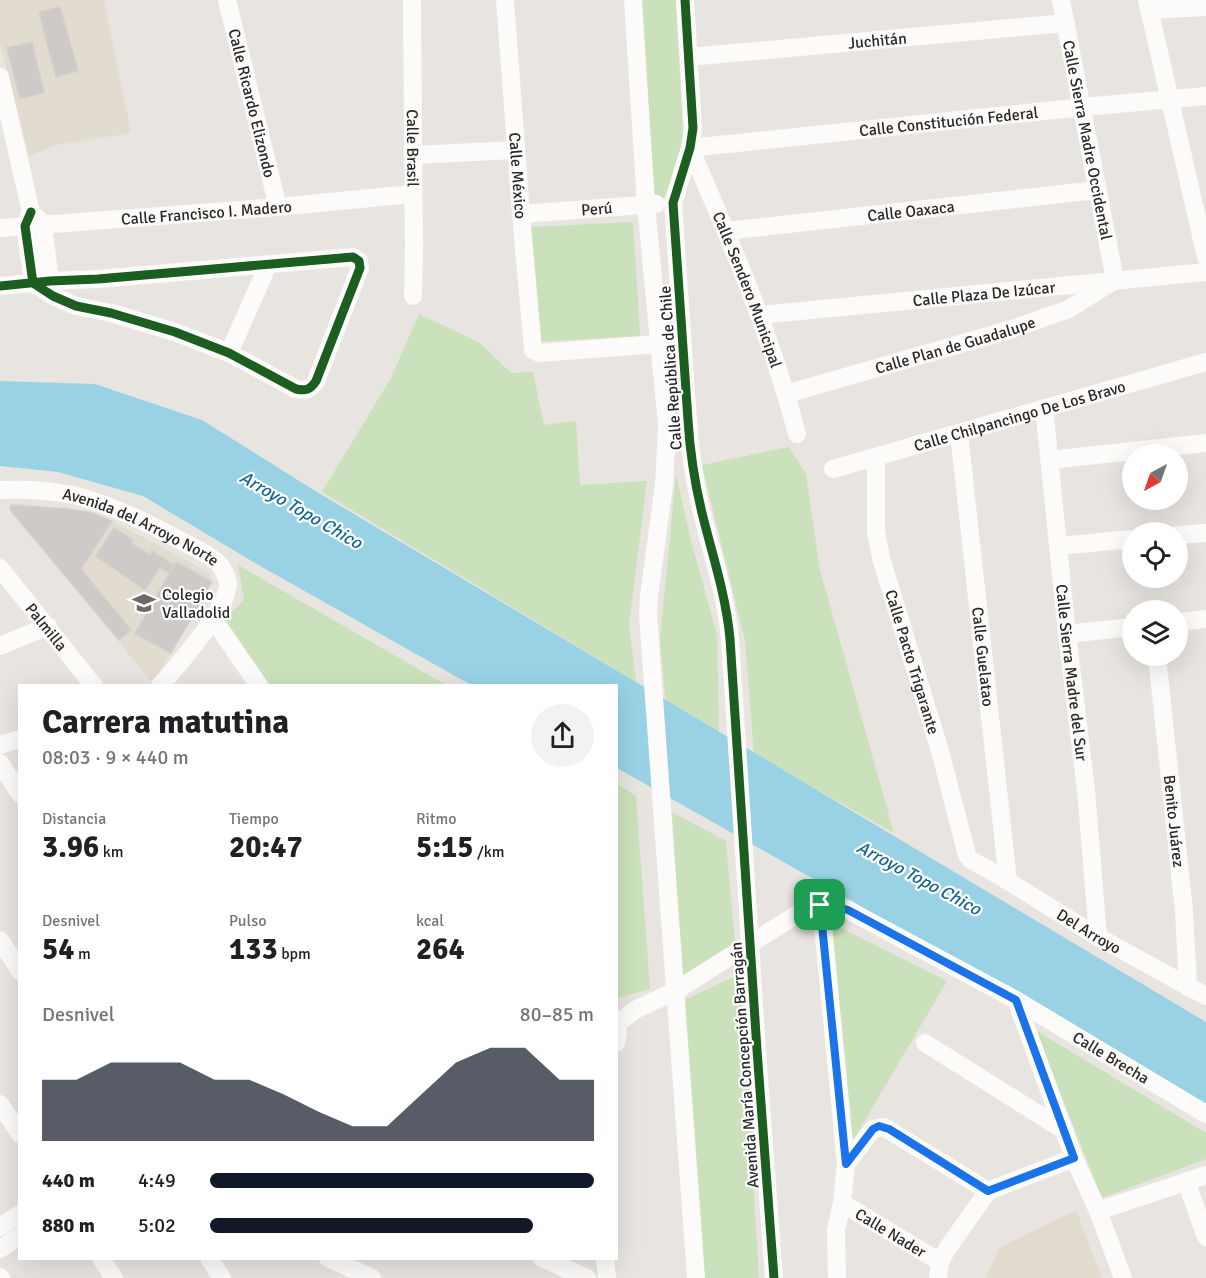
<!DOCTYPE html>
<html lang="es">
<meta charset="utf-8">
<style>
body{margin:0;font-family:Signika,sans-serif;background:#f2f2f2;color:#202124;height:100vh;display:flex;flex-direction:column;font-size:22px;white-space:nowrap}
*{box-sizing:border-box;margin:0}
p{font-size:20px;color:#757577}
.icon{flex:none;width:33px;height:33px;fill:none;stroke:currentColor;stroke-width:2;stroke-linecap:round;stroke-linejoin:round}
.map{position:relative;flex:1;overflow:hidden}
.panel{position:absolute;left:18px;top:684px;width:600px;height:576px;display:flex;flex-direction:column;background:#fff;border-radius:0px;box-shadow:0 6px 24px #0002}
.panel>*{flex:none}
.needle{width:39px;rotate:220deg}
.fabs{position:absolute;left:1122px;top:444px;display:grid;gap:12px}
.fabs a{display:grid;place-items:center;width:66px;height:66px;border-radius:50%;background:#fff;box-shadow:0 6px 24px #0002;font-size:30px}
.pin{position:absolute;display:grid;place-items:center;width:51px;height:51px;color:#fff;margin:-26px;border-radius:12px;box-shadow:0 3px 9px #0006}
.round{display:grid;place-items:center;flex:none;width:63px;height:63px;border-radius:32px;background:#f2f2f2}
.overview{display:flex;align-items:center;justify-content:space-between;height:102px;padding:0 24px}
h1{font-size:33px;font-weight:700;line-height:45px}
.stats{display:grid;grid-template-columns:repeat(3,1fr);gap:9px;height:102px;padding:6px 24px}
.stats div{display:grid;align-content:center}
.stats b{font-size:30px;font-weight:700}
.stats small{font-size:16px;font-weight:400}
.stats p{font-size:16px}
.chart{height:168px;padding:12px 24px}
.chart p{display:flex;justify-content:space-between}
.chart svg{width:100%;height:108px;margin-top:6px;fill:#111827;opacity:.7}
ul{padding:0 24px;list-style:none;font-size:20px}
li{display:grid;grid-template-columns:96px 72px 1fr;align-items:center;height:45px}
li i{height:15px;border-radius:8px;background:#111827}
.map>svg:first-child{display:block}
.education{fill:#e2dbcf}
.green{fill:#cbe1bb}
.water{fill:#98d2e4}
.building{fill:#cdcac7;stroke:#d3d0cc;stroke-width:1.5}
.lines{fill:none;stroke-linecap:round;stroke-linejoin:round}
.minor{stroke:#fcfbfa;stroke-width:18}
.cycleway-casing{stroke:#fff;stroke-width:13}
.cycleway{stroke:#1b5e20;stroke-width:9}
.route-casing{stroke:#fff;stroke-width:12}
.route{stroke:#1a73e8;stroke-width:8}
.labels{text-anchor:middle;stroke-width:4.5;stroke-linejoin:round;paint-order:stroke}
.street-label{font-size:16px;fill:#292929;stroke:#fff}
.poi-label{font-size:16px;fill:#292929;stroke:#fff;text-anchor:start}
.water-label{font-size:18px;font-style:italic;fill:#176990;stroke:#fff}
</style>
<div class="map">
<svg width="1206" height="1278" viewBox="0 0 1206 1278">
<rect width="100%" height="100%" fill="#e8e4e0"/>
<path class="education" d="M0,0H104L131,133L56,145L29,156L0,43Z
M22,504L93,513L112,521L208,572L212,582L159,673L151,681L10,508L11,505Z
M1076,1210L1102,1278H986L999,1248Z"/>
<path class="green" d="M642,0H676L684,156L664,198H655L642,32Z
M633,222L640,336L536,342L529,227Z
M419,314L480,343L511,373L533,372L544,425L576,421L580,485L647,481L629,625L636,682L322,492L391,378Z
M789,447L806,474L820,570L894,833L754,754L745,641L702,465Z
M676,474L691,541L717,635L719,732L666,706L660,640Z
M238,565L446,685H270L225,619L244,600Z
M617,784L636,796L650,989L617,998Z
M672,812L726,841L735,946L680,980Z
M829,922L947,981L851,1144Z
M740,974L759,1278H700L682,1001Z
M1035,1030L1206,1133V1159L1102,1198Z"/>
<path class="water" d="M0,381L95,384L202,420L312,489L1206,1022V1106L1016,1000L842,895L617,768L616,686L471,685L255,563L143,496L58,472L0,466Z"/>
<path class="building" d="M60,7L78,71L56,77L39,12Z
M32,42L44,93L20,98L7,48Z
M11,505L68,509L93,513L112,521L81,569L131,630L119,640L12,512L10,508Z
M114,528L133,540L131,543L150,555L152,551L165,559L145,590L96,556Z
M165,559L175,566L170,573L160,567Z
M176,562L212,582L171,653L135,634Z"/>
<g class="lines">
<g class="minor">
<path id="s1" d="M227,0L278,207"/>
<path id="s2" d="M412,0L414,254L413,296"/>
<path id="s3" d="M505,0L521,214L533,350L539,353L658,344"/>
<path d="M633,0L646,205L667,425L664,485L649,596L648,615L696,1278"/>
<path d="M685,0L693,128L690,148L673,203L688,420C690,453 695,485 703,517C713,557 726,596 730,639L757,1050L774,1278"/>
<path d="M1147,0L1206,257"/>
<path d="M1149,10L1206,7"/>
<path id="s4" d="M689,57L1066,23"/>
<path d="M0,77L31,212L43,224L50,281L47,290"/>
<path id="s5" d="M690,148L1083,107L1206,96"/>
<path id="s6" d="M690,148C731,242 771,335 797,434"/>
<path d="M413,155L516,150"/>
<path id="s7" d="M521,214L656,204"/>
<path id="s8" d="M0,228L278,207L412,194"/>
<path id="s9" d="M726,231L1097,190"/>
<path d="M0,286L50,281L98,279L353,257L359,261L360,268L316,381C310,390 306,391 296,389L229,353L175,332L111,313L76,306L53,296L33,283L25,226L31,212"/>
<path id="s10" d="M760,315L1206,272"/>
<path d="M229,353L268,265"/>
<path id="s11" d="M786,394L1009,330L1069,309L1115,280L1061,0"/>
<path id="s12" d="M1044,408L1067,634L1086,790L1098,937"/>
<path id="s13" d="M959,433L1008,881"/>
<path id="s14" d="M876,457V531L881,558L940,751L967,855L971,860L1008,881L1098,937L1206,996"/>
<path d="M1050,460L1206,443"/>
<path id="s15" d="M833,469L1206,362"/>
<path id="s16" d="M0,490C24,489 50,490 73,495C111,505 144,521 179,540C192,546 207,553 218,563C223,568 227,577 228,583C229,608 177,666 160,686"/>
<path d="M1178,535L1206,533"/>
<path d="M1059,546L1132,539"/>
<path id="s17" d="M0,568L94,686"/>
<path d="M213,619L259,686"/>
<path d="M1178,622L1206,619"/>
<path d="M1067,634L1132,627"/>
<path d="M0,646L48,626"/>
<path id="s18" d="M1157,656L1184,911L1188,987"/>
<path d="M0,745L20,739"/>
<path d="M0,763L20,794"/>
<path d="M821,905L846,1164L842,1203L836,1230L837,1278"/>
<path d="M0,940L20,971"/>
<path d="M1016,1000L1074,1158L1098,1211L1123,1278"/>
<path d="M616,1019L618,1033L616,1043"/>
<path id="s19" d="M616,1025L635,1010L675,991L801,912C821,905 827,904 848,910L1016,1000L1206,1114"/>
<path d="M925,1043L1065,1131"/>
<path d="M0,1104L20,1134"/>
<path d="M846,1164L873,1129L884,1127L988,1191"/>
<path d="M1186,1181L1206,1237"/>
<path id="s20" d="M842,1203L940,1262"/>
<path d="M1098,1211L1206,1175"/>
<path d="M0,1227L20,1214"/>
<path d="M0,1249L20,1236"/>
<path d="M101,1258L114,1278"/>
<path d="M209,1258L222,1278"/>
<path d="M328,1258L372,1278"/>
<path d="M542,1258L587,1278"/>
<path d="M605,1258L607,1278"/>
<path d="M0,1277L1,1278"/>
<path d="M938,1278L940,1262L947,1249L988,1191L1074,1158"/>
</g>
<g class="cycleway-casing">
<path id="cycleway" d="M685,0L693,128L690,148L673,203L688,420C690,453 695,485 703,517C713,557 726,596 730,639L757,1050L774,1278
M0,286L50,281L98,279L353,257L359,261L360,268L316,381C310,390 306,391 296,389L229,353L175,332L111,313L76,306L53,296L33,283L25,226L31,212"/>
</g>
<use href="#cycleway" class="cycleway"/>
</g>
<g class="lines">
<g class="route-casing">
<path id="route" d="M820,905H831L848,910L1016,1000L1074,1158L988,1191L889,1129L879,1126L873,1129L846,1164Z"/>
</g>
<use href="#route" class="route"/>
</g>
<defs>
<g id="school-bare" transform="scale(1.8)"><path d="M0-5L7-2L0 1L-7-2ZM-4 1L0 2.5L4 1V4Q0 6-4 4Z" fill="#6c6a69" stroke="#fff" stroke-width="2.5" paint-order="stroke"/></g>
</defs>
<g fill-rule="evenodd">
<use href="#school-bare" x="144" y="603"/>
</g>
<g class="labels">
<g class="street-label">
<text dy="6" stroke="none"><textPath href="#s4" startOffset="189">Juchitán</textPath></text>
<text dy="6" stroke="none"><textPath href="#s1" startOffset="106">Calle Ricardo Elizondo</textPath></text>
<text dy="6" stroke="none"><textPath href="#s5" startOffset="260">Calle Constitución Federal</textPath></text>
<text transform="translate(1088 140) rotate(79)" y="6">Calle Sierra Madre Occidental</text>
<text dy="6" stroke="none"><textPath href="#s2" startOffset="148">Calle Brasil</textPath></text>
<text dy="6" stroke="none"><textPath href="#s3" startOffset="176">Calle México</textPath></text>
<text dy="6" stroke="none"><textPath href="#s7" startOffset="76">Perú</textPath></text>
<text dy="6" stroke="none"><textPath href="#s9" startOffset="186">Calle Oaxaca</textPath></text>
<text dy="6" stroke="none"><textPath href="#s8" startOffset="207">Calle Francisco I. Madero</textPath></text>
<text dy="6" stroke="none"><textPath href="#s6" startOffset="153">Calle Sendero Municipal</textPath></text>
<text dy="6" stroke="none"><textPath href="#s10" startOffset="225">Calle Plaza De Izúcar</textPath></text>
<text dy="6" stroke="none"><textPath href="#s11" startOffset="176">Calle Plan de Guadalupe</textPath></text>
<text transform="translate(670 368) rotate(-94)" y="6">Calle República de Chile</text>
<text dy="6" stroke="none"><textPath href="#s15" startOffset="194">Calle Chilpancingo De Los Bravo</textPath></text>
<text dy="6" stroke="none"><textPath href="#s16" startOffset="148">Avenida del Arroyo Norte</textPath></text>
<text dy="6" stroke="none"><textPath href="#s17" startOffset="75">Palmilla</textPath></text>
<text dy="6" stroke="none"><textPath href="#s13" startOffset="225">Calle Guelatao</textPath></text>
<text dy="6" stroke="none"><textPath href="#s14" startOffset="210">Calle Pacto Trigarante</textPath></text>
<text dy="6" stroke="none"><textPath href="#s12" startOffset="266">Calle Sierra Madre del Sur</textPath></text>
<text dy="6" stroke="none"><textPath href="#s18" startOffset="166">Benito Juárez</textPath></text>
<text dy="6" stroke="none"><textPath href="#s14" startOffset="555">Del Arroyo</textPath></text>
<text dy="6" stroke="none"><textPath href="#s19" startOffset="567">Calle Brecha</textPath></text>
<text transform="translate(744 1065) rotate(-94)" y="6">Avenida María Concepción Barragán</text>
<text dy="6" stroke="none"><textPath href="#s20" startOffset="57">Calle Nader</textPath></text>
</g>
<g class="poi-label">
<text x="162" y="600">Colegio<tspan x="162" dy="18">Valladolid</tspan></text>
</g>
<g class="water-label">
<text transform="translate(301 510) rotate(30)" y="6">Arroyo Topo Chico</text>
<text transform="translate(919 878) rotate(28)" y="6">Arroyo Topo Chico</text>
</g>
</g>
</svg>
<div class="fabs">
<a><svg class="needle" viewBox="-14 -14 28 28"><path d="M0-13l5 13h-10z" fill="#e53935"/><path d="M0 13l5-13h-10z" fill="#757577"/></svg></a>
<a><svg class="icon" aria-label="locate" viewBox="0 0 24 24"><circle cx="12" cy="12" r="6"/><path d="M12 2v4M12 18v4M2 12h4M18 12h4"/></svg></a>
<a><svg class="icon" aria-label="layers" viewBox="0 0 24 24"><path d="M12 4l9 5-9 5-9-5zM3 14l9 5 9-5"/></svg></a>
</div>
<div class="pin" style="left:820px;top:905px;background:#1e9e55"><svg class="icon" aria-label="arrive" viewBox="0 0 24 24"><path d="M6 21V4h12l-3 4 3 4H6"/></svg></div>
<section class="panel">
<div class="overview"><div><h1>Carrera matutina</h1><p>08:03 · 9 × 440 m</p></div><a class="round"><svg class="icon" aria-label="share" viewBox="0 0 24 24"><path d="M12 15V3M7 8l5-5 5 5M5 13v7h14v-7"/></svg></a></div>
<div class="stats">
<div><p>Distancia</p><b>3.96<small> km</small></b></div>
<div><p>Tiempo</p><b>20:47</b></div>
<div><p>Ritmo</p><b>5:15<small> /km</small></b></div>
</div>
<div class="stats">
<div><p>Desnivel</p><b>54<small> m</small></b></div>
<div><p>Pulso</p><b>133<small> bpm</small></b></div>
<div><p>kcal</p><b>264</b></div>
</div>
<div class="chart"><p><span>Desnivel</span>80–85 m</p>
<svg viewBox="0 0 160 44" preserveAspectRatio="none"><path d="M0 44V19L10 19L20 12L30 12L40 12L50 19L60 19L70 25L80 32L90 38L100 38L110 25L120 12L130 6L140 6L150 19L160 19V44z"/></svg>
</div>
<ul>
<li><b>440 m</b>4:49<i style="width:100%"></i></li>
<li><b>880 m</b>5:02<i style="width:84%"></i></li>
</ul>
</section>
</div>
